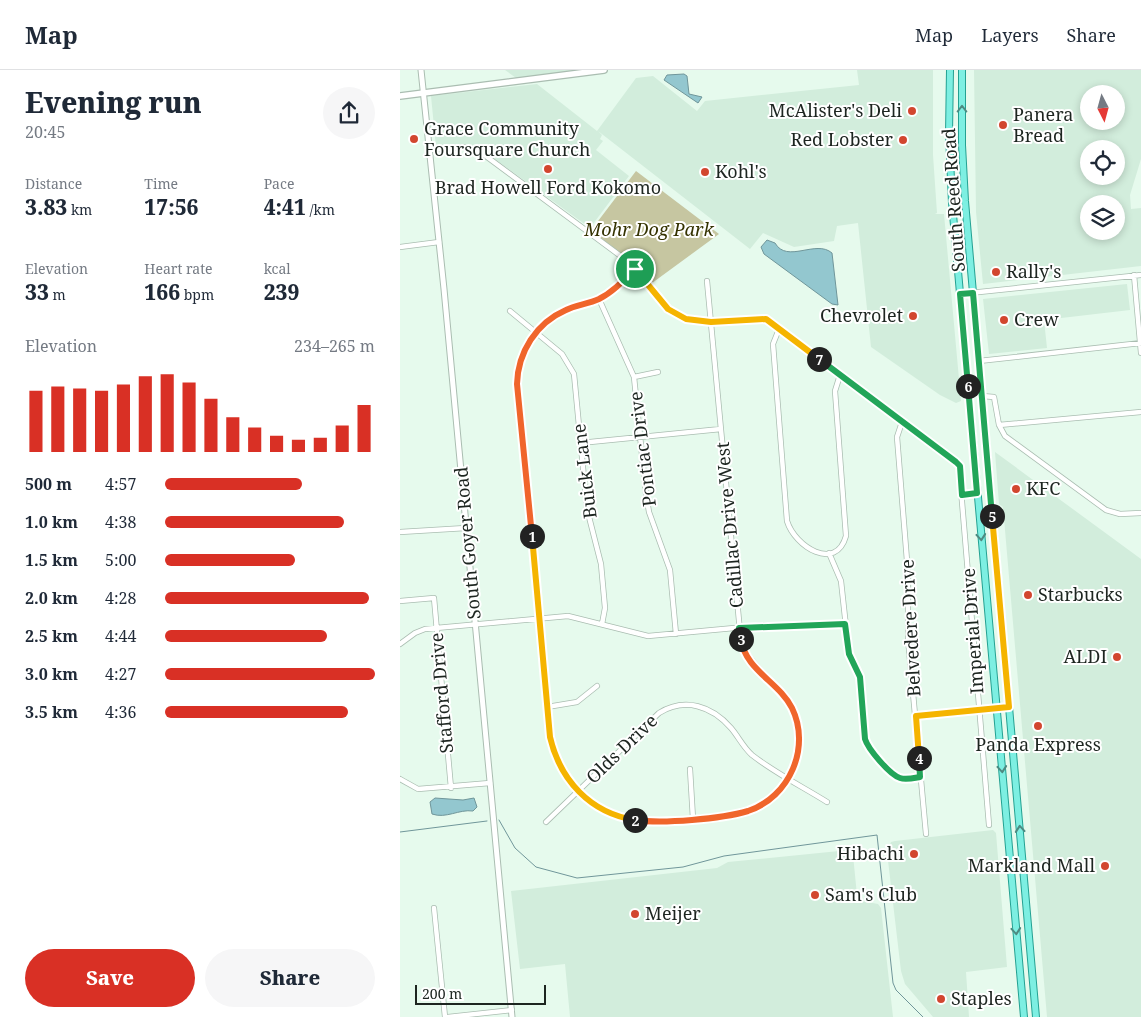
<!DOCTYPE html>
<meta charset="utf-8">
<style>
body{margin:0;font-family:"Noto Serif",serif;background:#f6f6f7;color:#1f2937;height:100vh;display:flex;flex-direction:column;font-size:19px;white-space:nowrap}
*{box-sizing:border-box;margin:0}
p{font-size:16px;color:#747a83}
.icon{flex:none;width:28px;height:28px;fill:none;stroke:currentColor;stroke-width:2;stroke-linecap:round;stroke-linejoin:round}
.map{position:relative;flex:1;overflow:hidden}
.drawer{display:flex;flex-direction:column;background:#fff;width:400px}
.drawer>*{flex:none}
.needle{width:32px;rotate:174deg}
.buttons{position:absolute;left:680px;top:15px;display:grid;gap:10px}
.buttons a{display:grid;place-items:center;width:45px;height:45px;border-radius:50%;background:#fff;box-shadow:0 2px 8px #0003;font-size:25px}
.scale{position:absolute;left:15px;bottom:12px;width:131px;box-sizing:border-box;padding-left:5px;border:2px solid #1d2520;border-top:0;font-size:14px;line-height:18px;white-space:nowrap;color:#1d2520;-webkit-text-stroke:4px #fff;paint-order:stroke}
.pin{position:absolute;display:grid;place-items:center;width:42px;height:42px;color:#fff;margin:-21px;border:2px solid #fff;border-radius:50%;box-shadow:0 1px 5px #0007}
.km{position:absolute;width:25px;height:25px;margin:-12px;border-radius:50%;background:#222;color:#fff;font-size:14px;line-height:25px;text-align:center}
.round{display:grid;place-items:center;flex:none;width:52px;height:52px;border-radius:26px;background:#f6f6f7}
.head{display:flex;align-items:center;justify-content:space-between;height:85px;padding:0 25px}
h1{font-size:28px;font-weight:800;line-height:38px}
.metrics{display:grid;grid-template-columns:repeat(3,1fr);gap:8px;height:85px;padding:5px 25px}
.metrics div{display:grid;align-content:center}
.metrics b{font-size:21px;font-weight:800}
.metrics small{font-size:14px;font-weight:400}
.metrics p{font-size:14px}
.chart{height:140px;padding:10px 25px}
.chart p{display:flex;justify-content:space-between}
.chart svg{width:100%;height:90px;margin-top:5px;stroke:#d93025;stroke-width:6}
.button{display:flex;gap:10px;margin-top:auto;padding:10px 25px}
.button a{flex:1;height:58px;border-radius:30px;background:#d93025;color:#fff;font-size:20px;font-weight:800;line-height:58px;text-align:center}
.button a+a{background:#f6f6f7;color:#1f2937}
ul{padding:0 25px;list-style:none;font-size:16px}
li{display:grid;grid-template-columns:80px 60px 1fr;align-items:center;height:38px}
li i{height:12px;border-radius:6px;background:#d93025}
header{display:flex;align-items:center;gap:30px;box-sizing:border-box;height:70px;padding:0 25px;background:#fff;border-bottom:1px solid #e0e1e3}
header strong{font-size:24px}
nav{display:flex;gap:28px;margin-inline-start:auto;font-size:18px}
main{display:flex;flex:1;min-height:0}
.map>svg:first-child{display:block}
.built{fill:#d2eddc;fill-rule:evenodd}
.green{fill:#c6c6a1}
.water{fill:#93c7cf;stroke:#70969a}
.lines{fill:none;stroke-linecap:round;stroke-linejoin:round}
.stream{stroke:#70969a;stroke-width:1}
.minor-casing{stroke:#aabdb1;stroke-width:6}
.tertiary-casing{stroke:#aabdb1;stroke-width:7}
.secondary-casing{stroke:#aabdb1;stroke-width:8}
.primary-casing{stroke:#24a192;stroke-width:8}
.minor{stroke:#fff;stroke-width:4.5}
.tertiary{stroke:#fff;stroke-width:5}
.secondary{stroke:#fff;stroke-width:5.5}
.primary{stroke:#7defe2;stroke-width:6}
.oneway{stroke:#4d8a81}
.split-1-casing{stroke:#fff;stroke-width:10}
.split-2-casing{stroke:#fff;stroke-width:10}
.split-3-casing{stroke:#fff;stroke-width:10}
.split-4-casing{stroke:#fff;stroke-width:10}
.split-5-casing{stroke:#fff;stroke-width:10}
.split-6-casing{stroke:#fff;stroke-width:10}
.split-7-casing{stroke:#fff;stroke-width:10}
.split-8-casing{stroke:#fff;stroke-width:10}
.split-1{stroke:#f0652b;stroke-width:6}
.split-2{stroke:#f5b400;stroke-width:6}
.split-3{stroke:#f0652b;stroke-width:6}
.split-4{stroke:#22a559;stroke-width:6}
.split-5{stroke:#f5b400;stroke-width:6}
.split-6{stroke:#22a559;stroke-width:6}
.split-7{stroke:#22a559;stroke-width:6}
.split-8{stroke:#f5b400;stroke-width:6}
.poi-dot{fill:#d2462f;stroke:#fff;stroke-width:2}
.labels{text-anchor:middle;stroke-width:4;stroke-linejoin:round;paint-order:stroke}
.poi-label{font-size:18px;fill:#1d2520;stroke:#fff;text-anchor:start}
.street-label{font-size:18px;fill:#1d2520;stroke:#fff}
.park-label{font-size:18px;font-style:italic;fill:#343200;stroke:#fff}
</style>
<header>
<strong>Map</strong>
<nav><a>Map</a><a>Layers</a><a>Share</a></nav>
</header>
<main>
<section class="drawer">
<div class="head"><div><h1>Evening run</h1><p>20:45</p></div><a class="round"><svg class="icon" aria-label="share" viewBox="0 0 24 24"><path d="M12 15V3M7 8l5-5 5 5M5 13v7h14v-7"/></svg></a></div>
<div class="metrics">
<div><p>Distance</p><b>3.83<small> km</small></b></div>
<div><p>Time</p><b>17:56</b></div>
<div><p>Pace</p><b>4:41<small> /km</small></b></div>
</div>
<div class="metrics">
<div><p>Elevation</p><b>33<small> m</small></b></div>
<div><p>Heart rate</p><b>166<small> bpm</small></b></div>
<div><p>kcal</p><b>239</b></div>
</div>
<div class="chart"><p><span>Elevation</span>234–265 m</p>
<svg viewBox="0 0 160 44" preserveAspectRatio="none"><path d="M5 44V14M15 44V12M25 44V13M35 44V14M45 44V11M55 44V7M65 44V6M75 44V10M85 44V18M95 44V27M105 44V32M115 44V36M125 44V38M135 44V37M145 44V31M155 44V21"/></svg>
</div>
<ul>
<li><b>500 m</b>4:57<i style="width:65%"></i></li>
<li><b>1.0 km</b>4:38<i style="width:85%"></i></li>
<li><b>1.5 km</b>5:00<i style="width:62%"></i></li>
<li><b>2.0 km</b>4:28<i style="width:97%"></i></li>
<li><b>2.5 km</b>4:44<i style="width:77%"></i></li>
<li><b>3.0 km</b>4:27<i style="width:100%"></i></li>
<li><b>3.5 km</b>4:36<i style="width:87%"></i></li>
</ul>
<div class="button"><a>Save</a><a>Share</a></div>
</section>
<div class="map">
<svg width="741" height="947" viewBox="0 0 741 947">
<rect width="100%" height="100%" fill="#e6faed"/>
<path class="built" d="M105,0H205L119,10Z
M457,0H533V85L537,143L535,144H544L561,331L556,333L540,325L471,277L458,153L437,156L434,171L394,177L363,163L350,179L198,61L202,65L200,69L203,71L196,80L229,106L190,158L81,79L67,76L36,77L31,26L137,14L197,61L236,8L253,6L297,41L305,31L459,15Z
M574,0H741V89L730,125L731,139L741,138V196L583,214L576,142ZM689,24H716V51H689ZM689,79H716V106H689ZM689,134H716V161H689Z
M727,214L730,240L644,250L647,278L589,284L583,229Z
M595,382L741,489V947H647L603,437L599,434Z
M593,760L596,763L607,897L566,902L569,947H533L505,914L501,901L487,782L491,772L495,771Z
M449,780L453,785L457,825L462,831L478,834L481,838L493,947H170L165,894L120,899L111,821L317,798L328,792Z"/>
<path class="green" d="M236,101L319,164L248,216L235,199L189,163Z"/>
<path class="water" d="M284,4L287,6L289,24L302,27L298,33L264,10L267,5Z
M367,170L375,173C387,194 416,169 432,183L438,235L432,234L364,184L361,177Z
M35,728L63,730L74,728L77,737L73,741C59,739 46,749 32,744L30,732Z"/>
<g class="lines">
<path class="stream" d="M99,750L115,778L136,797L177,808L283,797L324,786L477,765L493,913L496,920L523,947
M0,762L87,751"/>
<g class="minor-casing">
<path id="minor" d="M30,80L63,77L79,81L226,190L268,239L286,249L299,251L366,249L559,396L589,755
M0,177L39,172
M235,199C224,210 213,222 199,229C188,234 176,235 166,240C136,253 118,282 117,314L150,667C169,746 227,756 298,748C315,746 334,746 350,740C382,728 402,696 399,663C397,624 356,607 341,572L307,211
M734,205L741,283
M560,224L741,205
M199,229L234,307L246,424L249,442L270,500L276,564
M110,241L162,284L174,304L187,439L201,494L205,538L202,554
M379,259L373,274L387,451C395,477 436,502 446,466L435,321L440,305
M579,291L741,273
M234,307L258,302
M582,326L594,327L599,355L605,366L706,440L720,444L741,443
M502,352L497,367L508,503V569L526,764
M599,355L741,342
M180,373L321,359
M562,425L577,423
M0,462L66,458
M429,483L441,511L449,584L459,607L467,676L499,708L520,707
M0,531L34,528L51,718
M0,574L15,563L25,559L168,546L248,566L366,555L397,557L445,554
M147,637L177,632L197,616
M516,646L609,637
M290,699L293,749
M0,709L18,719L90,713
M146,752L259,643C285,627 312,636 331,658C338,666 343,677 352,685C375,703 403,717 427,732
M34,838L45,947
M48,947L112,940"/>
</g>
<g class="tertiary-casing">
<path id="tertiary" d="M21,0L44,219L112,947"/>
</g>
<g class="secondary-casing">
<path id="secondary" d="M0,26L204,0"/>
</g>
<g class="primary-casing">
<path id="primary" d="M550,0L549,64L552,133L624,947
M562,0V75L565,131L636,947"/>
</g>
<use href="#minor" class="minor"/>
<use href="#tertiary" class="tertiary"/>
<use href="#secondary" class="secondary"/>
<use href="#primary" class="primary"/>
</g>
<defs><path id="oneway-chevron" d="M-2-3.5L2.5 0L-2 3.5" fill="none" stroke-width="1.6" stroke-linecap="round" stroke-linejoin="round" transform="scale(1.25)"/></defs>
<g class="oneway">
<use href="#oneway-chevron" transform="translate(562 39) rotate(-90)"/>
<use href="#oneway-chevron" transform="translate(581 467) rotate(85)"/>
<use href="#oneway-chevron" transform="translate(602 699) rotate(85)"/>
<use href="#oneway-chevron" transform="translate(620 759) rotate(-95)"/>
<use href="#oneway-chevron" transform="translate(616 861) rotate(85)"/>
</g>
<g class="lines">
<g class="split-1-casing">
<path id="split-1" d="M132,466L117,314C118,282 136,253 166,240C176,235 188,234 199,229C213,222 224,210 235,199"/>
</g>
<g class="split-2-casing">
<path id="split-2" d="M132,466L150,667C160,710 190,743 235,750"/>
</g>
<g class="split-3-casing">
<path id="split-3" d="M235,750C263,754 321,749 348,741C390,727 411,677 392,638C379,612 345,600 341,569"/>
</g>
<g class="split-4-casing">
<path id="split-4" d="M341,569L339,558L445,554L449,584L460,607L465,669C468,679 490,705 500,708C506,710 514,708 520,707L519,688"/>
</g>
<g class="split-5-casing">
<path id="split-5" d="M519,688L516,646L609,637L592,446"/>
</g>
<g class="split-6-casing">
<path id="split-6" d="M568,316L560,224L573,223L592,446"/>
</g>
<g class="split-7-casing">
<path id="split-7" d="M419,289L556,392L560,396L562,425L577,423L568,316"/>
</g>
<g class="split-8-casing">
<path id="split-8" d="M235,199L268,239L286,249L311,252L366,249L419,289"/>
</g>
<use href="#split-1" class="split-1"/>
<use href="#split-2" class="split-2"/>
<use href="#split-3" class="split-3"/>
<use href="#split-4" class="split-4"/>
<use href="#split-5" class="split-5"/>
<use href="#split-6" class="split-6"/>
<use href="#split-7" class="split-7"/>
<use href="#split-8" class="split-8"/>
</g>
<g class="poi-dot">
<circle cx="512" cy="41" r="5"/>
<circle cx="603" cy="55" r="5"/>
<circle cx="14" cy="69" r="5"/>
<circle cx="503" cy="70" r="5"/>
<circle cx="148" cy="99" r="5"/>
<circle cx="305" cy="102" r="5"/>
<circle cx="596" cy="202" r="5"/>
<circle cx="513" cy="246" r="5"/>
<circle cx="604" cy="250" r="5"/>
<circle cx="616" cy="419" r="5"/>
<circle cx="628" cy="525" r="5"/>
<circle cx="717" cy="587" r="5"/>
<circle cx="638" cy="656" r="5"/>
<circle cx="514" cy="784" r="5"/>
<circle cx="705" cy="796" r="5"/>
<circle cx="415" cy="825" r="5"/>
<circle cx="235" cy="844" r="5"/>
<circle cx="541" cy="929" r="5"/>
</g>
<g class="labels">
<g class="poi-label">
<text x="502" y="47" text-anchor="end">McAlister's Deli</text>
<text x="613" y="51">Panera<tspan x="613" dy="21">Bread</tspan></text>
<text x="24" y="65">Grace Community<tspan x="24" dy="21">Foursquare Church</tspan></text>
<text x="493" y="76" text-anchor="end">Red Lobster</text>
<text x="315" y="108">Kohl's</text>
<text x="148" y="124" text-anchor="middle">Brad Howell Ford Kokomo</text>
<text x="606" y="208">Rally's</text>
<text x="503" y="252" text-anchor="end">Chevrolet</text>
<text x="614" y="256">Crew</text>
<text x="626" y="425">KFC</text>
<text x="638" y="531">Starbucks</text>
<text x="707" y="593" text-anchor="end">ALDI</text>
<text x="638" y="681" text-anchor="middle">Panda Express</text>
<text x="504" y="790" text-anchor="end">Hibachi</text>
<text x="695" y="802" text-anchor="end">Markland Mall</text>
<text x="425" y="831">Sam's Club</text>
<text x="245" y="850">Meijer</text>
<text x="551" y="935">Staples</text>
</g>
<g class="street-label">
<text transform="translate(554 130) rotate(-94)" y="6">South Reed Road</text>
<text transform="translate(243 379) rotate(-97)" y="6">Pontiac Drive</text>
<text transform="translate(185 401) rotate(-97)" y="6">Buick Lane</text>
<text transform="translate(330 455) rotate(-95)" y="6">Cadillac Drive West</text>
<text transform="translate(68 473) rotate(-95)" y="6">South Goyer Road</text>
<text transform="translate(511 558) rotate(-93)" y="6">Belvedere Drive</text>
<text transform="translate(573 561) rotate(-94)" y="6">Imperial Drive</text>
<text transform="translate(42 623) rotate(-95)" y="6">Stafford Drive</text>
<text transform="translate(222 679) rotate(-44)" y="6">Olds Drive</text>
</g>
<g class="park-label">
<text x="249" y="166">Mohr Dog Park</text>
</g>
</g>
</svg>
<div class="buttons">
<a><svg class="needle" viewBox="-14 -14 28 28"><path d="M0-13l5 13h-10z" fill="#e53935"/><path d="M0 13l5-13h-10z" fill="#747a83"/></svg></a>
<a><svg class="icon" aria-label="locate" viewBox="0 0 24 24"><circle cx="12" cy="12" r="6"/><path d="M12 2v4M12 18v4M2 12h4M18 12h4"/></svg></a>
<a><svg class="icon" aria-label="layers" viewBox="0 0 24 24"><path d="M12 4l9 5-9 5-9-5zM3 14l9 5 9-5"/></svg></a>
</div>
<div class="scale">200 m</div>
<div class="pin" style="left:235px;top:199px;background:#1e9e55"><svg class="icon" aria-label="arrive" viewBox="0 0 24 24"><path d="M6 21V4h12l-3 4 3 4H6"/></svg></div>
<b class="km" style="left:132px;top:466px">1</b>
<b class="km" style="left:235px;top:750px">2</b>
<b class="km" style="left:341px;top:569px">3</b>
<b class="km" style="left:519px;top:688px">4</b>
<b class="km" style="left:592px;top:446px">5</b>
<b class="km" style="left:568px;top:316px">6</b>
<b class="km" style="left:419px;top:289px">7</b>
</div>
</main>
